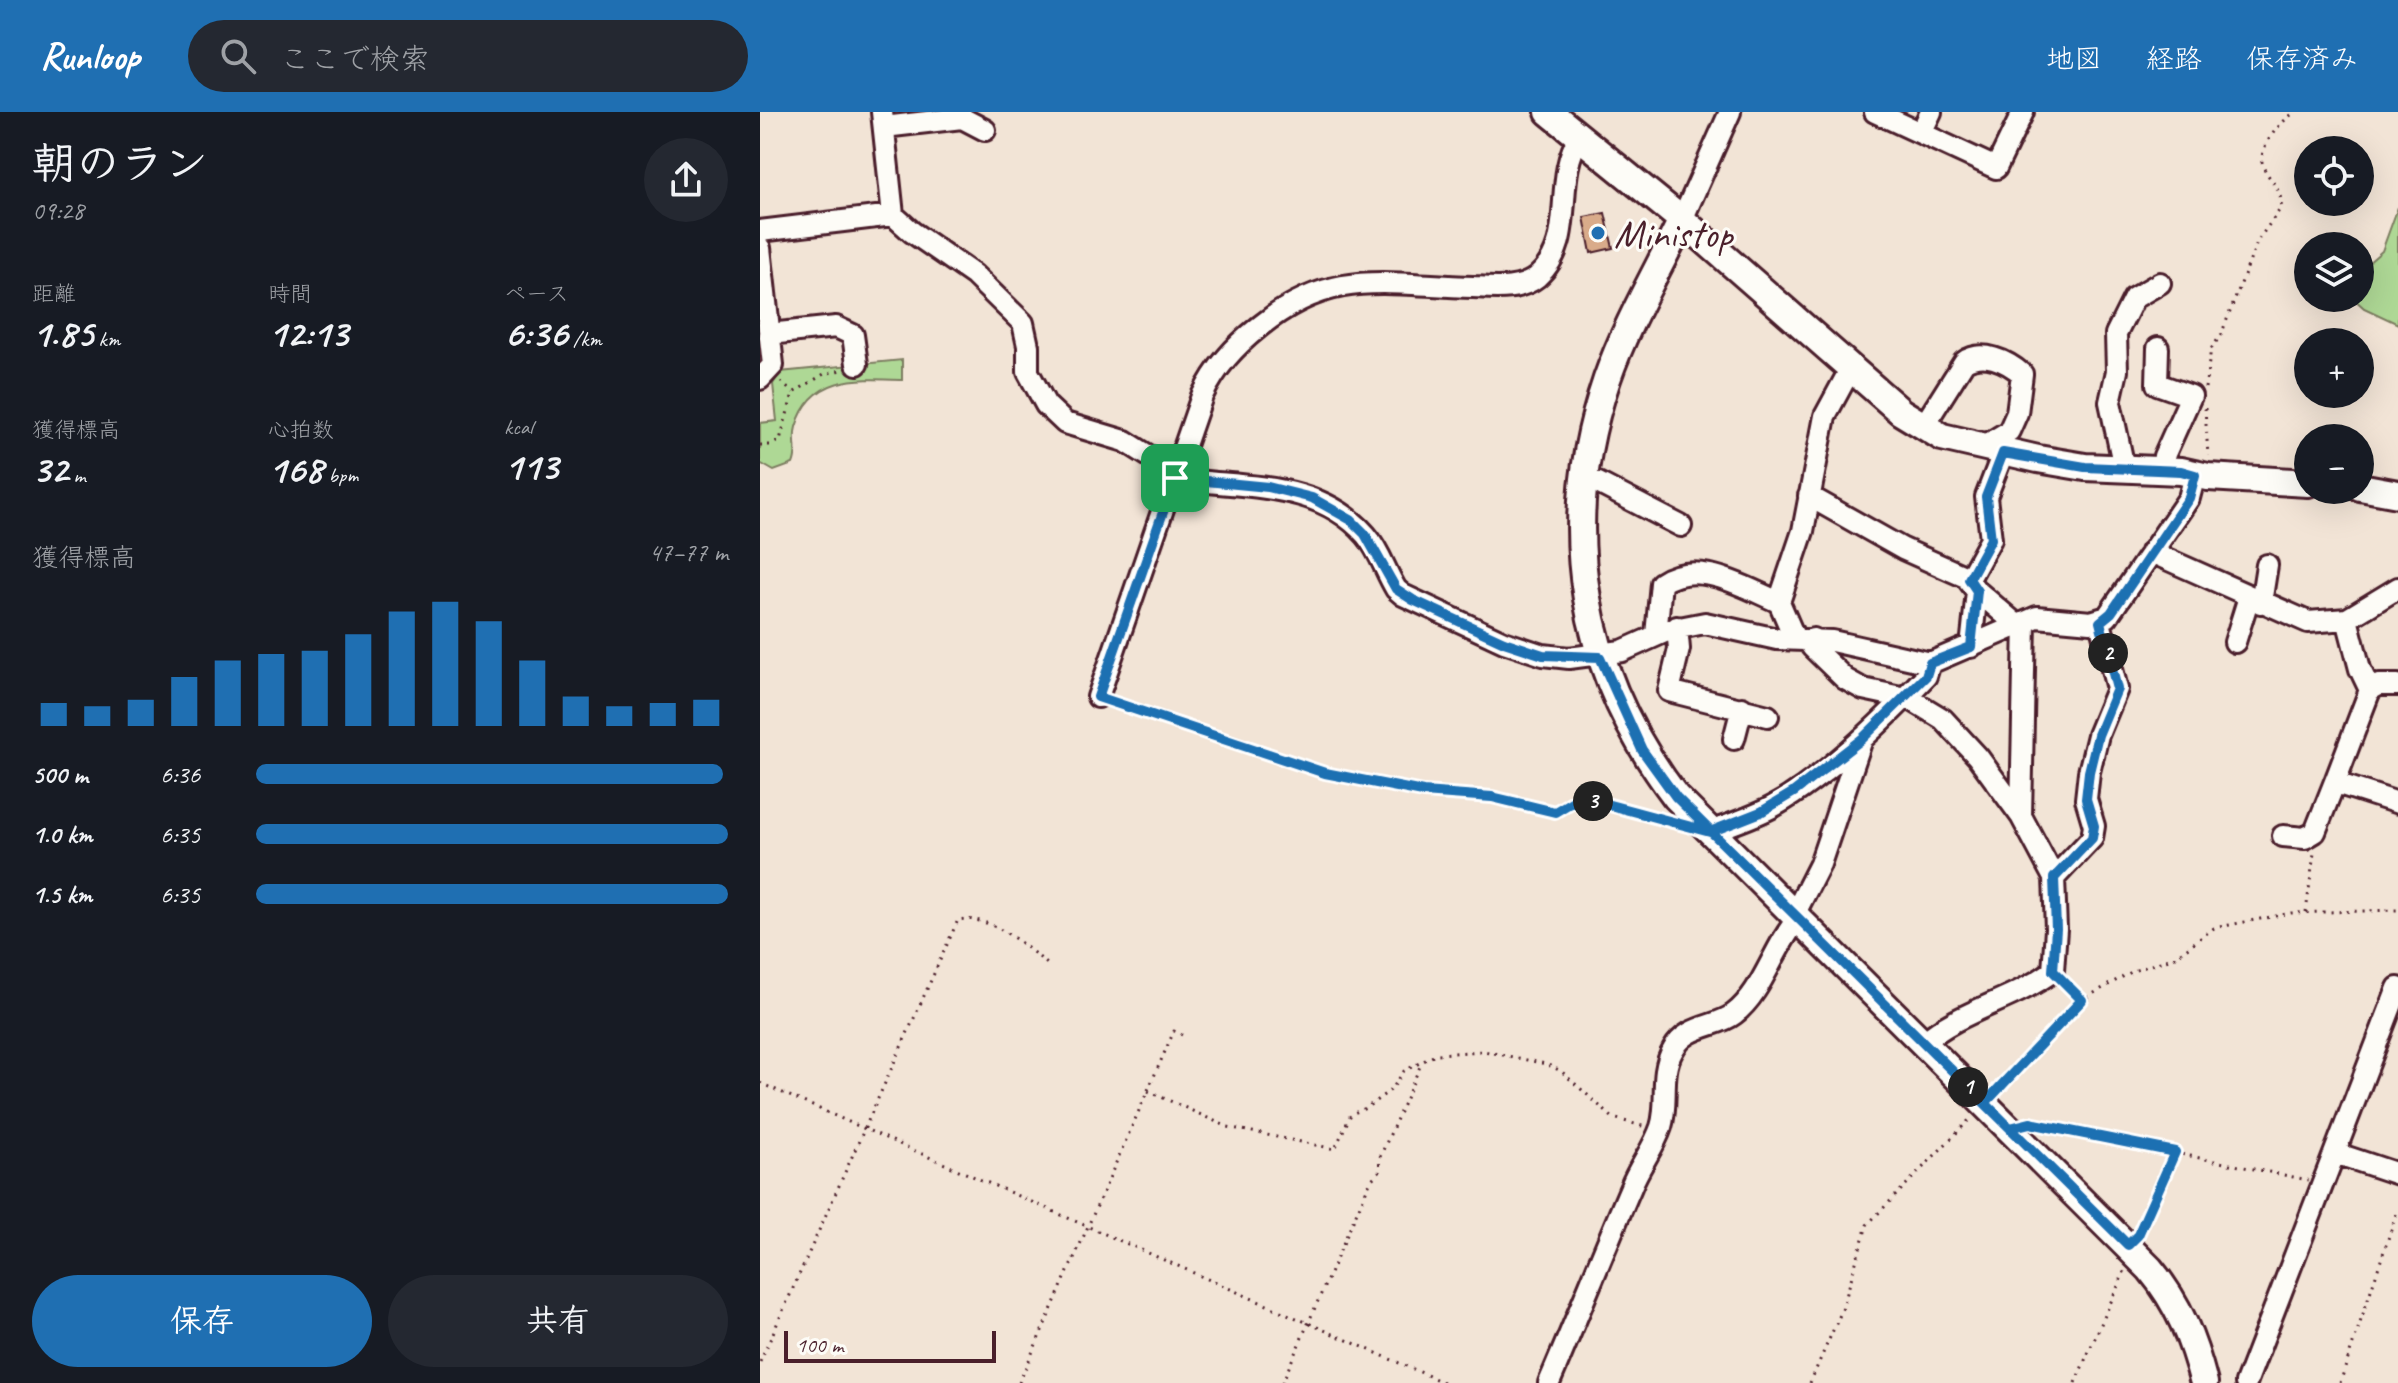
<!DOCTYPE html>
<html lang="ja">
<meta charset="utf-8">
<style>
body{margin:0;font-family:Caveat,"Klee One",sans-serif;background:#242831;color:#f1f3f6;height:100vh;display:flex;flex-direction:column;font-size:30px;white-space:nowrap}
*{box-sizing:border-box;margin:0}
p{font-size:26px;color:#9ea1a6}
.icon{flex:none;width:44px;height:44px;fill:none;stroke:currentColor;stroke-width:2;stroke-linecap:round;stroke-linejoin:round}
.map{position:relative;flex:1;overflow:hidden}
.details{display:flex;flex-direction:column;background:#171b24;width:760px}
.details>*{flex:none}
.tools{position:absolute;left:1534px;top:24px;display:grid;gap:16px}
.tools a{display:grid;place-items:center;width:80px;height:80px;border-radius:50%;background:#171b24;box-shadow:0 8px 32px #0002;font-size:40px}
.scale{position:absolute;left:24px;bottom:20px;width:212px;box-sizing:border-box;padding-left:8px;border:4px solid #4a1f2b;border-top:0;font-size:22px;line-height:28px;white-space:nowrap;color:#4a1f2b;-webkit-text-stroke:6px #fdfcf7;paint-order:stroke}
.pin{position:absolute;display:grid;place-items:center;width:68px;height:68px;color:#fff;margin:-34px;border-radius:16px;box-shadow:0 4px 12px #0006}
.km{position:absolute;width:40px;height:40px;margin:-20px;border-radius:50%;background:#222;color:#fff;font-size:22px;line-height:40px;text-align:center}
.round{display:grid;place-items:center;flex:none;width:84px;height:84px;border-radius:42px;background:#242831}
.head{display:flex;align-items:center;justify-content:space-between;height:136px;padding:0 32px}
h1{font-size:44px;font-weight:800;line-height:60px}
.metrics{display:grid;grid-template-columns:repeat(3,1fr);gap:12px;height:136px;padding:8px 32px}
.metrics div{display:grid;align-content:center}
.metrics b{font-size:40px;font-weight:800}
.metrics small{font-size:22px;font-weight:400}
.metrics p{font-size:22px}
.chart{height:224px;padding:16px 32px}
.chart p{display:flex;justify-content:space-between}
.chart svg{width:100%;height:144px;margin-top:8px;stroke:#1f6fb2;stroke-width:6}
.cta{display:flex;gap:16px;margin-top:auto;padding:16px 32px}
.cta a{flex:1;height:92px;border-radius:48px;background:#1f6fb2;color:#fff;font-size:32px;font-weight:800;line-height:92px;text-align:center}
.cta a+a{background:#242831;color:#f1f3f6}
ul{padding:0 32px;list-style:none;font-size:26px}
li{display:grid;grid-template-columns:128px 96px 1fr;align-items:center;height:60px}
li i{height:20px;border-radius:10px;background:#1f6fb2}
header{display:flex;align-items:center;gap:48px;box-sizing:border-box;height:112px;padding:0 40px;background:#1f6fb2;color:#fff}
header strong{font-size:38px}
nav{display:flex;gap:44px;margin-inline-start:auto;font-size:28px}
.search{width:560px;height:72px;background:#242831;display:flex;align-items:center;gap:20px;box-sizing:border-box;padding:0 28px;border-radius:44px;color:#9ea1a6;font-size:30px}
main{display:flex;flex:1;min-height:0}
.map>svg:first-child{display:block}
.green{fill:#aed895;stroke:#7c7c60;stroke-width:2}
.building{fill:#d9ab8a;stroke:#4a1f2b;stroke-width:2}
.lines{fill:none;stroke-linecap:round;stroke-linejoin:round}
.minor-casing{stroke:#4a1f2b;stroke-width:26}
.major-casing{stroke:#4a1f2b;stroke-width:32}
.path{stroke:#4a1f2b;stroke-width:3;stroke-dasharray:2 6;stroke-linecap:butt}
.minor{stroke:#fdfcf7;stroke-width:20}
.major{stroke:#fdfcf7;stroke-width:26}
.route-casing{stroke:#fff;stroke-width:16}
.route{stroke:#1f6fb2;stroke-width:10}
.poi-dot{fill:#1f6fb2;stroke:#fdfcf7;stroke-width:3}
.labels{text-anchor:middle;stroke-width:6;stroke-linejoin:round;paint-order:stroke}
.poi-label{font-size:40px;fill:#4a1f2b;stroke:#fdfcf7;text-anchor:start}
</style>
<header>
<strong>Runloop</strong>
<div class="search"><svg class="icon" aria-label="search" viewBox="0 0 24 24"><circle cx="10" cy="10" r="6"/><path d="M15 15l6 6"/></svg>ここで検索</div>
<nav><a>地図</a><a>経路</a><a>保存済み</a></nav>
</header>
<main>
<section class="details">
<div class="head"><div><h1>朝のラン</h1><p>09:28</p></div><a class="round"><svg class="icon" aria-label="share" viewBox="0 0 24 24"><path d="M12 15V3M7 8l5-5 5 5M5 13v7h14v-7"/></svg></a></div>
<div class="metrics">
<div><p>距離</p><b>1.85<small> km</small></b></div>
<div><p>時間</p><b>12:13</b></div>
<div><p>ペース</p><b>6:36<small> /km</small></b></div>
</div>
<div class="metrics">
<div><p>獲得標高</p><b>32<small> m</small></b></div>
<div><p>心拍数</p><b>168<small> bpm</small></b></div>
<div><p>kcal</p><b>113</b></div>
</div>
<div class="chart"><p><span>獲得標高</span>47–77 m</p>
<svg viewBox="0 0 160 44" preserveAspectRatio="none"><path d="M5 44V37M15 44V38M25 44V36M35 44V29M45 44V24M55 44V22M65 44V21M75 44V16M85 44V9M95 44V6M105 44V12M115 44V24M125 44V35M135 44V38M145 44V37M155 44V36"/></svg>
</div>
<ul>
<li><b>500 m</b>6:36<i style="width:99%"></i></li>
<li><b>1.0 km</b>6:35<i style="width:100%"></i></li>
<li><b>1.5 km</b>6:35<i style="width:100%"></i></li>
</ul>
<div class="cta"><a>保存</a><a>共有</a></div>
</section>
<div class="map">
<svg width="1638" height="1271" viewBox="0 0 1638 1271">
<rect width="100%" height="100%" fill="#f2e4d6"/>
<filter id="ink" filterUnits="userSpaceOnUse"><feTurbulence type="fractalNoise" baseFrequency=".0125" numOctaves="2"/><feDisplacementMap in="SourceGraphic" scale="16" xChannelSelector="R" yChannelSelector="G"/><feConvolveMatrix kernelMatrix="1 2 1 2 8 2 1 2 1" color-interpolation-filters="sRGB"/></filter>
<g filter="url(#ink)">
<path class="green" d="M1638,95V212L1604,196L1593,186H1600V158L1622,139Z
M142,248V268C97,266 51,263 36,315C32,328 39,338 33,352L14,359L0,351V311L17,309L13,272L20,260Z"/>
<path class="building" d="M845,101L853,136L831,141L824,105Z"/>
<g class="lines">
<g class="minor-casing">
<path id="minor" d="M122,0L133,103L152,120L214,163L263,211L268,234V260L286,293L305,311L365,329L416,361
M1115,0L1236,56L1263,0
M124,15L202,6L225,18
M1161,21L1171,0
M922,108L970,0
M0,119L133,103
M0,136L13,253L0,267
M9,222L76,215L93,223L97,252
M1398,236L1397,272L1431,284L1404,344L1402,358
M1163,315L1204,250C1222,237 1247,249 1262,262L1257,301L1249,319L1221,336
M1364,356L1350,290L1357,259L1356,222L1374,186L1400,171
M415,366C481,377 557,367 606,423C620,439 625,459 636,477L643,483L744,530L783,543L809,546L862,539L909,518L945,511L1017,527L1072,529L1170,551L1277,505L1331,510L1347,505L1429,386L1435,363
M823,369L838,371L921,414
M1049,384L1143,437L1206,465L1215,477L1257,513
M1391,440L1548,510L1587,507L1638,476
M1209,467L1231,427L1226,385L1243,341
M1019,490L1043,419L1065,304L1091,256
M1501,491L1507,453
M1587,507L1600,557L1610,578L1576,667L1579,672L1638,691
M917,515L919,537L909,579L1008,604
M896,523L901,471C938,446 983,475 1019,490L1035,527
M1053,527L1052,535L1085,567L1103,577L1150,587L1183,607L1218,645L1261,704
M1475,530L1489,485
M1211,535L1217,479
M1610,578L1619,573H1638
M338,585L442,284C456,255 474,235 499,215C573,155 625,173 713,175C734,176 760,179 777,165C819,129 791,68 820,24
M974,627L982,596
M950,720C971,712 994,705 1014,694C1066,665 1124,608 1166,564L1170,551
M1523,724L1545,726L1555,720L1576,667
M1294,766L1332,726L1334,714L1326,687L1329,660L1338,623L1357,577L1340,510
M1034,803L1060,752L1102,627
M1163,931C1200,898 1253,889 1293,859L1296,817L1294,766L1261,704L1265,510
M1575,1041L1638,1062
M789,1271C817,1206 843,1140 871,1075C879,1054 894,1036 901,1015C909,990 899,962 913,938C927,912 956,916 974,902C1004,879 1013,835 1038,807
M1486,1271L1638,876"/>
</g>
<g class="major-casing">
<path id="major" d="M789,0L922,108L1141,300L1182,325L1278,347L1325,355L1421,359L1448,365L1548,371
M922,108C897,160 866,212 847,267C796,416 821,560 916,685L1390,1157C1419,1192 1433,1228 1444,1271
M1600,375L1638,382"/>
</g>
<path class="path" d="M21,270L33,281
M1445,276L1451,237L1461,223L1498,128L1521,96C1523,77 1510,70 1503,54C1496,37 1522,7 1536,0
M1445,296L1448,344
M0,333H11L20,328L33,281L64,262L81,258
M353,590C423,614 495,645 567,662C643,680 720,682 795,700L820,685L911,709
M1546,800L1554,741
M1305,870L1322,888
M0,971L685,1271
M1238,977L1322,888L1373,859L1415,845L1454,816L1531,801L1638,798
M388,979L468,1015L575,1037L591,1002L606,996L632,977L644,959L677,942L724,939L786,952L801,959L853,1006L886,1015
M1273,1012L1548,1068
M1379,1121L1415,1040
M0,1250L198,808C232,802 267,836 291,855
M259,1271L414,919L422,923
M522,1271L611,1068L619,1060L620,1045L662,950
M1050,1271L1082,1198L1107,1113L1211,1006
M1315,1271L1365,1158
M1580,1271L1638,1097"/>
<use href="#minor" class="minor"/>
<use href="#major" class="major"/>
</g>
</g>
<g class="lines" filter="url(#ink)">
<g class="route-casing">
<path id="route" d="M415,366L508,375L552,386L591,408L605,422L636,477L653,488L744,530L783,543L840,545L882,638L916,685L1368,1133L1378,1123L1415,1040L1270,1011L1250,1016L1225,991L1322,888L1293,859L1296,817L1294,766L1332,726L1334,714L1326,687L1329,660L1338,623L1357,577L1340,510L1351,501L1429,386L1435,363L1421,359L1325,355L1243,341L1226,385L1231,427L1209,467L1217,479L1211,535L1170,551L1166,564L1102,627L1034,680L1001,700L950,720L820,685L795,700L732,685L663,680L565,661L338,585L415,366"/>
</g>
<use href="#route" class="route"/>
</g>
<circle class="poi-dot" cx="838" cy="121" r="8"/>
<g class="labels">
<g class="poi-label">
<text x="854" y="135">Ministop</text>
</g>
</g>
</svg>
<div class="tools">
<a><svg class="icon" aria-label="locate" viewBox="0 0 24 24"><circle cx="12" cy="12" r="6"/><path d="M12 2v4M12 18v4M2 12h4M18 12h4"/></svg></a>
<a><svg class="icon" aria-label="layers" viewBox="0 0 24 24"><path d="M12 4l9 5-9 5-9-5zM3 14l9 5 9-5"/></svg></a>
<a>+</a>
<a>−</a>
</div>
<div class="scale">100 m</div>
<div class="pin" style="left:415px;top:366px;background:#1e9e55"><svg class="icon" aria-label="arrive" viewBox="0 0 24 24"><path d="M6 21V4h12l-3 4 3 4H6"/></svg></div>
<b class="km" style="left:1208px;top:975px">1</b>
<b class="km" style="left:1348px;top:541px">2</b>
<b class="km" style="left:833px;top:689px">3</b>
</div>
</main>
